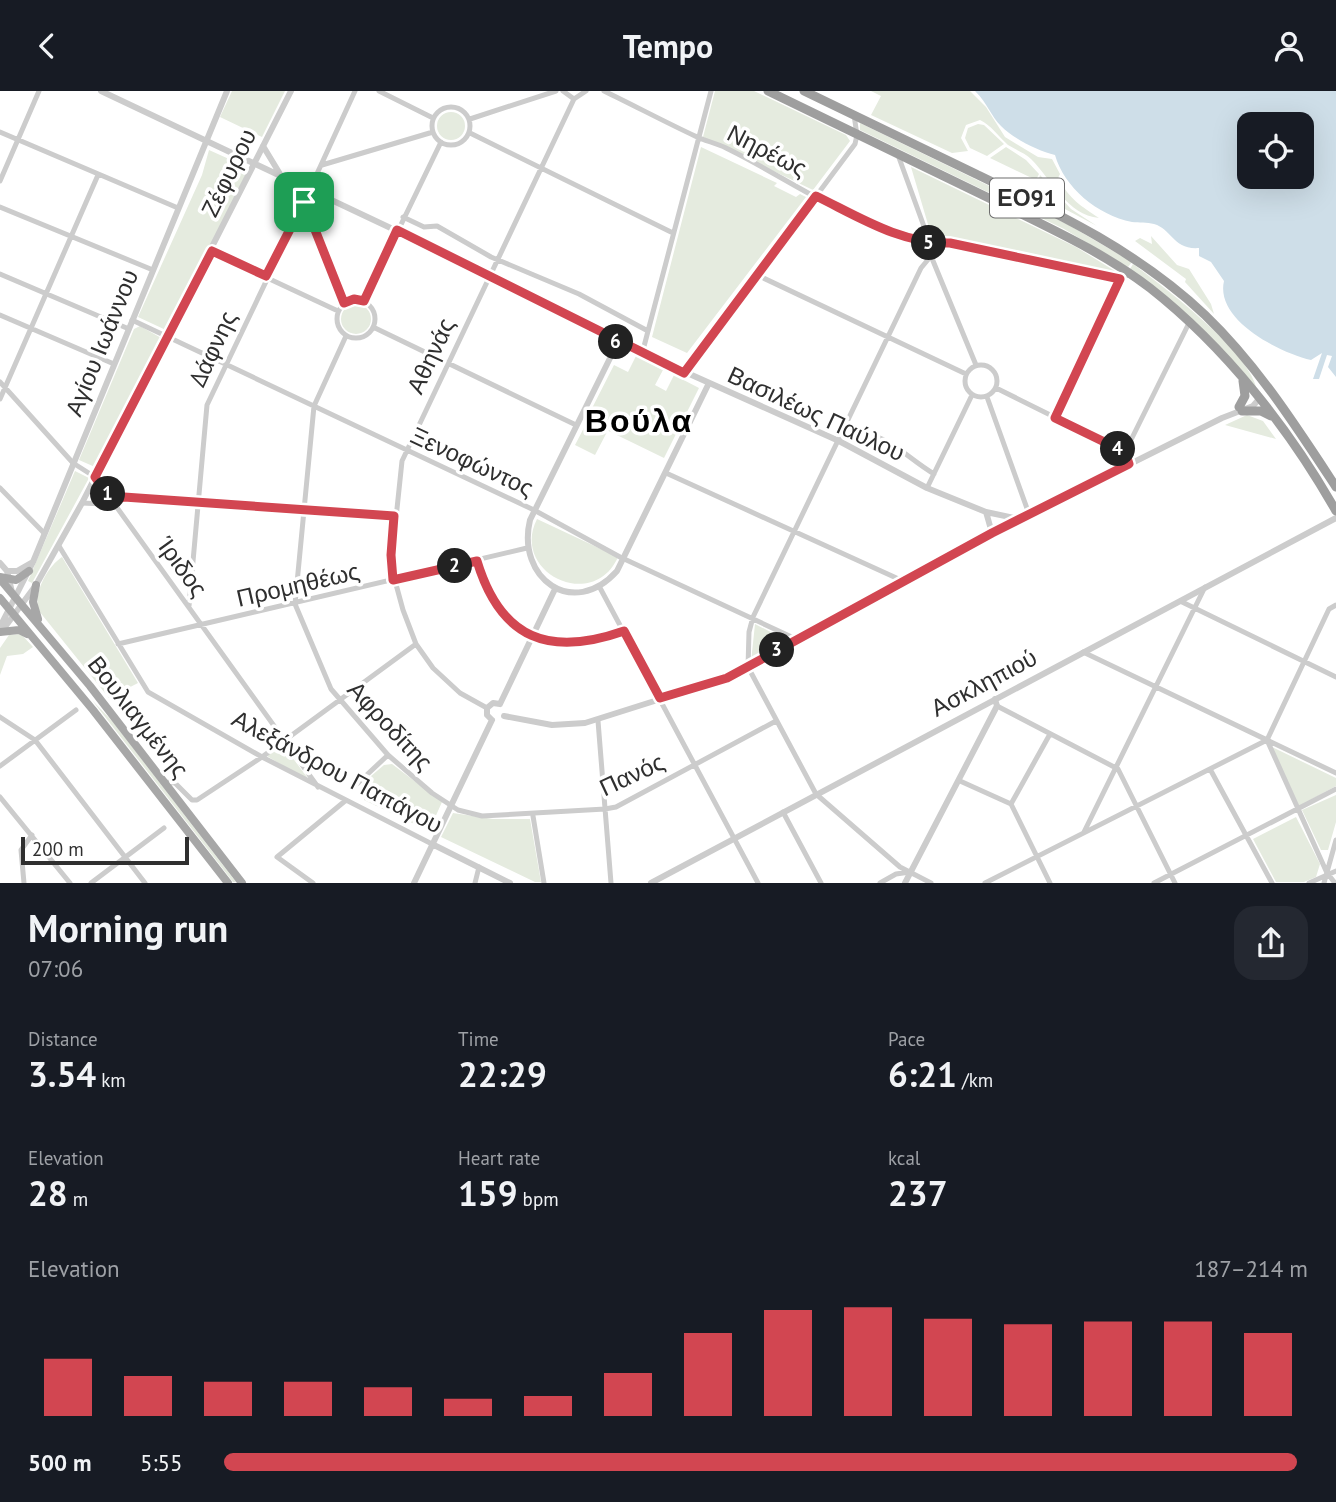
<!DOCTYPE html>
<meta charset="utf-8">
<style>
body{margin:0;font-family:"PT Sans",sans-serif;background:#242831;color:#f1f3f6;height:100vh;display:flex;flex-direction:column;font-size:26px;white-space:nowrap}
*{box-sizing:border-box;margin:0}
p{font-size:23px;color:#9ea1a6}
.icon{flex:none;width:38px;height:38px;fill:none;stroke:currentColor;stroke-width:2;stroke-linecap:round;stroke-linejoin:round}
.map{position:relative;height:792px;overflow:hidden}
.side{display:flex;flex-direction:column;background:#171b24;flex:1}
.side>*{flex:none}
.controls{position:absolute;left:1237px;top:21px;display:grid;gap:14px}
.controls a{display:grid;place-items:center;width:77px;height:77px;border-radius:14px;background:#171b24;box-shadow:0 7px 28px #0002;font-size:35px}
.scale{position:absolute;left:21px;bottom:18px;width:168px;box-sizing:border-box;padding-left:7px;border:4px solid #2f2f2f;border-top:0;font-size:19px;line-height:24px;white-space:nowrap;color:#2f2f2f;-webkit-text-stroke:5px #fff;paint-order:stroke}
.pin{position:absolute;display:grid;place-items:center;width:60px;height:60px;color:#fff;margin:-30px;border-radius:14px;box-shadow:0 4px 10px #0006}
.km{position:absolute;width:35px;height:35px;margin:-18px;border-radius:50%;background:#222;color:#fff;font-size:19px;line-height:35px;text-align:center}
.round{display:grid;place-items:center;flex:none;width:74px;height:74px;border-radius:21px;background:#242831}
.overview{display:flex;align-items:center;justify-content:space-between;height:119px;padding:0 28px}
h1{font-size:38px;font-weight:800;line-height:52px}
.metrics{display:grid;grid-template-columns:repeat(3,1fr);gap:10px;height:119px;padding:7px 28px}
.metrics div{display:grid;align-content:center}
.metrics b{font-size:35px;font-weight:800}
.metrics small{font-size:19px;font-weight:400}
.metrics p{font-size:19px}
.chart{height:196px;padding:14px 28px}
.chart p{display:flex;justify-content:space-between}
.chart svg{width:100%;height:126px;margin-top:7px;stroke:#d24651;stroke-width:6}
ul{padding:0 28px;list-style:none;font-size:23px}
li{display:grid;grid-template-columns:112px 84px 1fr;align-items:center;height:52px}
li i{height:18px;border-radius:9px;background:#d24651}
header{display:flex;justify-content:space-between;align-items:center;height:91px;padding:0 28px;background:#171b24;font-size:32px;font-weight:800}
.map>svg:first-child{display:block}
.green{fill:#e5ebdf}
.water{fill:#cedee8;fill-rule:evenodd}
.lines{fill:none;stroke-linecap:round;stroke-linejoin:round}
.minor{stroke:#ccc;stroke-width:5}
.tertiary{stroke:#ccc;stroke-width:6}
.primary{stroke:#a7a7a7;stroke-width:8}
.trunk{stroke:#9e9e9e;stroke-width:9}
.route-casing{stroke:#fff;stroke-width:14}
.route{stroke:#d24651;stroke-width:9}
.labels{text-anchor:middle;stroke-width:7;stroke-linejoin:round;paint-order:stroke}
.shield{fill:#fff;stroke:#6d6d6d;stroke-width:2}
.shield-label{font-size:23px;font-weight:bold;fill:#2f2f2f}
.street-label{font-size:24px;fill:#2f2f2f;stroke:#fff}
.district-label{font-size:32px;font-weight:bold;letter-spacing:2px;fill:#000;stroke:#fff}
</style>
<header><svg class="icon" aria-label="back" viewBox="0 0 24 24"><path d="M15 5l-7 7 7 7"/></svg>Tempo<svg class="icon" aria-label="person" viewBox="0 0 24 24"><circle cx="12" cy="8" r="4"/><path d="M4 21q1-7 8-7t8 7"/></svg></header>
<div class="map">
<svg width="1336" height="792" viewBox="0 0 1336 792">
<rect width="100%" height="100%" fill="#fff"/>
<path class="green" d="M232,0H285L262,46L220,26Z
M715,0H754L846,44L850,50L813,99L703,46Z
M871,0H970L986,16L1005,46L1038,66L1052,68L1060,83L1058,87C1071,110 1080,114 1099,127C1067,124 1052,89 1031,68C1025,62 1016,59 1008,54C999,46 991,34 980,29L966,34L961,47L968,60L952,62L871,24L881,5Z
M437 35a14 14 0 1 1 28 0a14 14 0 1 1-28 0Z
M860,32L1067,133L1132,171L1128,176L1064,138L860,39Z
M978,33L984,34L1004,53L987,65L970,57L965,47L968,37Z
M701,56L777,92L774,95L796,106L800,103L806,106L687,262L652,246Z
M1006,56L1026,69L1039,83L1036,89L990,67Z
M209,59L249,77L168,240L138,226L202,84Z
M911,76L1076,156L1115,180L1114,183L937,149L930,140Z
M1040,84L1071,118L1097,135L1046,108L1037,94Z
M1151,145L1177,174L1189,178L1211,213L1214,223L1185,191L1186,188L1135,150L1140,147L1152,153Z
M1133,173C1164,196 1252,262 1257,300L1195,231L1130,178Z
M341 228a15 15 0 1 1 30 0a15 15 0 1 1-30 0Z
M140,235L163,248L95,376L79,369L134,238Z
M636,265L663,279L655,294L666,300L674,284L699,297L664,367L586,329L614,274L628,281Z
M1247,324L1263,330L1276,348L1225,334Z
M587,331L607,341L595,364L575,354Z
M75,380L89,387L32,492L28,490Z
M537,428L618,466C593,522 510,481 537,428Z
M62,466L138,592L109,607L39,520C33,502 47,476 62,466Z
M755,533L786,549L751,571Z
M21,543L33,556L23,563L7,565L0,584V557L9,544Z
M92,609L113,631L236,791H233Z
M283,654L307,686L305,688L267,665Z
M1272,656L1336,687V695L1299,715Z
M392,673L442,711L429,740L364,709V691L384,674Z
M1336,704V731L1328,759H1321L1302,719Z
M453,722L493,728H530L541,791H535L441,746Z
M1296,726L1320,773L1316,786L1304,791H1276L1253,748Z"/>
<path class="water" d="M975,0H1336V286L1328,276L1332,265L1327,264L1319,288H1313L1322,262L1311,269C1278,261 1215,229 1224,190L1211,171L1199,165V157C1173,159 1172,138 1154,133C1147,131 1139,132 1132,131C1097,124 1064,96 1055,64C1038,60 1014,48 1001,35C991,25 988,13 975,0ZM1250,33H1302V86H1250Z"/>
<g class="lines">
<path class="minor" d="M379,0L433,27
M563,0L574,8
M604,0C635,15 665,31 695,45C705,50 716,52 726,57C791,88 878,154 950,152L1120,188
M432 35a19 19 0 1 1 38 0a19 19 0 1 1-38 0Z
M470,28L556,0
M0,41L178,117
M470,42L673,142
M898,64L930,152L931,165L921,177L753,526L749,541L748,576L816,703L900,776L931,792
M322,74L433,41
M0,90L39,0
M0,116L153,179
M403,126L424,136L437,135L491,166L579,203L648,240
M212,161L338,220
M931,165L976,274
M0,183L129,238
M757,184L966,283
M337 228a19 19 0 1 1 38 0a19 19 0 1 1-38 0Z
M364,210L441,51
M344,212L304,111L355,0
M0,224L114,273
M132,229L534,419L620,466L796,548
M373,236L576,334
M346,245L314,315L295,513L331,598L388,664L432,702L458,719L482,725L605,718L616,716L776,630
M642,263L711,0
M965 290a16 16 0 1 1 32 0a16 16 0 1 1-32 0Z
M684,282L855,53L857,44L854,24
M0,291L73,372L95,386L318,696
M996,297L1125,361
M987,306L1029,423
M0,308L98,84
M1055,326L1120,188L1129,183
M846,337C855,342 863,340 873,344C897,353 912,370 934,383
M1129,373L1125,361L1189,232
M666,382L903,490
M0,397L44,442
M927,397L972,304
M82,412L104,413L124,406L394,425
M59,455L148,601L262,666L432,753
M477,469C500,548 550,566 624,539
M599,495L758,792
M1180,510L1336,586
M189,515L207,314L304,111
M118,553L527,457
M1083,561L1336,682
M997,615L1118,678L1175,792
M487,617L460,602L433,577L416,553L403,519L391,475L402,370L574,8L586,0
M0,626L35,649L145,792
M598,630L611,792
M0,675L76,619
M1210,678L1272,792
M960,690L1011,713L1050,792
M165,691L175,692L192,709H197L262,666L416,553
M357,693L388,664
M0,706L70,792
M1011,713L1050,643
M783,721L821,792
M533,725L544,792
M1084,741L1205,496
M24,792L21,759L32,744
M91,792L164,737
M313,792L277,766L345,710
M475,792L479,776
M880,792L896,783L910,781
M985,792L1267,649
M1154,792L1336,698
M1309,792L1336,780
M1324,792L1336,749
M1335,792L1327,782L1267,649L1329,518L1336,514"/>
<path class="tertiary" d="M101,0L490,184L618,251L839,350L927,397L986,421L1019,428
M263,55L280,83
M618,251L530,429C516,487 573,529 617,480L708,294
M986,421L992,442
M0,472L7,480L12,501
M7,480H17L31,472
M2,540L36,494L82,412L291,0
M0,542L1,534L33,471L227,0
M500,613L555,498
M504,625L552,634L585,632L727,587L992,442L1222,327L1253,315L1259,308
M492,629L487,624V617L493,612L500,613
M432,753L510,792
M414,792L492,629
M651,792L1336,427
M905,792L997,615L995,608"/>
<path class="primary" d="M0,486L16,489L29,480
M0,488L90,595L242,792
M36,494L33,511L38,528
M0,507L93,619L228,792
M0,541L19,539L27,543"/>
<path class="trunk" d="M768,0C844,37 921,74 997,111C1049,137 1103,161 1150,197C1225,256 1289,337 1336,420
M804,0C861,28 919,55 976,83C1057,122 1139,161 1205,224C1257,274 1296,335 1336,396
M1239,316L1245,305L1243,290
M1242,320H1261L1271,325"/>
</g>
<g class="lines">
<g class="route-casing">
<path id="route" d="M816,105C859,126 901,153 950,152L1120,188L1055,327L1125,361L1129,373L992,442L727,587L660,607L624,540C550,566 501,549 477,470L393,489L391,464L394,425L124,406L112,410L95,386L212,160L266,185L304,111L344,212L354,208L364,210L397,139L684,282Z"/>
</g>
<use href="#route" class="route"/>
</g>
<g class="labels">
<rect class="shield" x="990" y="87.5" width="74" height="39" rx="5"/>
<g class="shield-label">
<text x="1027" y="115">ΕΟ91</text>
</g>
<g class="street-label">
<text transform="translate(767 60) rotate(27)" y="8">Νηρέως</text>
<text transform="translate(229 82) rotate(-64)" y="8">Ζέφυρου</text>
<text transform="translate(102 252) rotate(-68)" y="8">Αγίου Ιωάννου</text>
<text transform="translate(213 258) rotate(-65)" y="8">Δάφνης</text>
<text transform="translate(431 265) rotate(-65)" y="8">Αθηνάς</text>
<text transform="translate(816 323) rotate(25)" y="8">Βασιλέως Παύλου</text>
<text transform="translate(472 371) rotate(25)" y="8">Ξενοφώντος</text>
<text transform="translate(182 476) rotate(54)" y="8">Ίριδος</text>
<text transform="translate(298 494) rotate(-13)" y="8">Προμηθέως</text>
<text transform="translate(984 592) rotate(-28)" y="8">Ασκληπιού</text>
<text transform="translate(138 626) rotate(52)" y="8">Βουλιαγμένης</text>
<text transform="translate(390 635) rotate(47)" y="8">Αφροδίτης</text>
<text transform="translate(337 681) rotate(28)" y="8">Αλεξάνδρου Παπάγου</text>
<text transform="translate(632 684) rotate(-25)" y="8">Πανός</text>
</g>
<g class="district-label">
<text x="639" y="341">Βούλα</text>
</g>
</g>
</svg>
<div class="controls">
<a><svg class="icon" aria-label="locate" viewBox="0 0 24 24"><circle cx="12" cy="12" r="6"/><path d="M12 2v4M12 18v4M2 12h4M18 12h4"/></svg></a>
</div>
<div class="scale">200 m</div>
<div class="pin" style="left:304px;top:111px;background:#1e9e55"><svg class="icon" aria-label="arrive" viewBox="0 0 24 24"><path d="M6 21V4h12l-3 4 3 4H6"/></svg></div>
<b class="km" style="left:108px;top:403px">1</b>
<b class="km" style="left:455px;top:475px">2</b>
<b class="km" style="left:777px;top:559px">3</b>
<b class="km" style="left:1118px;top:358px">4</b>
<b class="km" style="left:929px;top:152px">5</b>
<b class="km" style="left:616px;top:251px">6</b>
</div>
<section class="side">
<div class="overview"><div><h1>Morning run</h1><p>07:06</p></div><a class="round"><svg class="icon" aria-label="share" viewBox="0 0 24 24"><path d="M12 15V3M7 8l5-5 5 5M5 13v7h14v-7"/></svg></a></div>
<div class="metrics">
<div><p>Distance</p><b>3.54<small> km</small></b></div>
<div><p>Time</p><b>22:29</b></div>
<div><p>Pace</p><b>6:21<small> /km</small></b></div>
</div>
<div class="metrics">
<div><p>Elevation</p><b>28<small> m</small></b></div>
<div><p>Heart rate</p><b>159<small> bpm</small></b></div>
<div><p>kcal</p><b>237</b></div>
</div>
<div class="chart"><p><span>Elevation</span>187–214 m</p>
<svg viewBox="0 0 160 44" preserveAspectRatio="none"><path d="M5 44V24M15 44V30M25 44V32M35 44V32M45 44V34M55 44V38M65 44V37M75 44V29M85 44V15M95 44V7M105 44V6M115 44V10M125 44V12M135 44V11M145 44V11M155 44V15"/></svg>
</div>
<ul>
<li><b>500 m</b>5:55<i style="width:99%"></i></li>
</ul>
</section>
